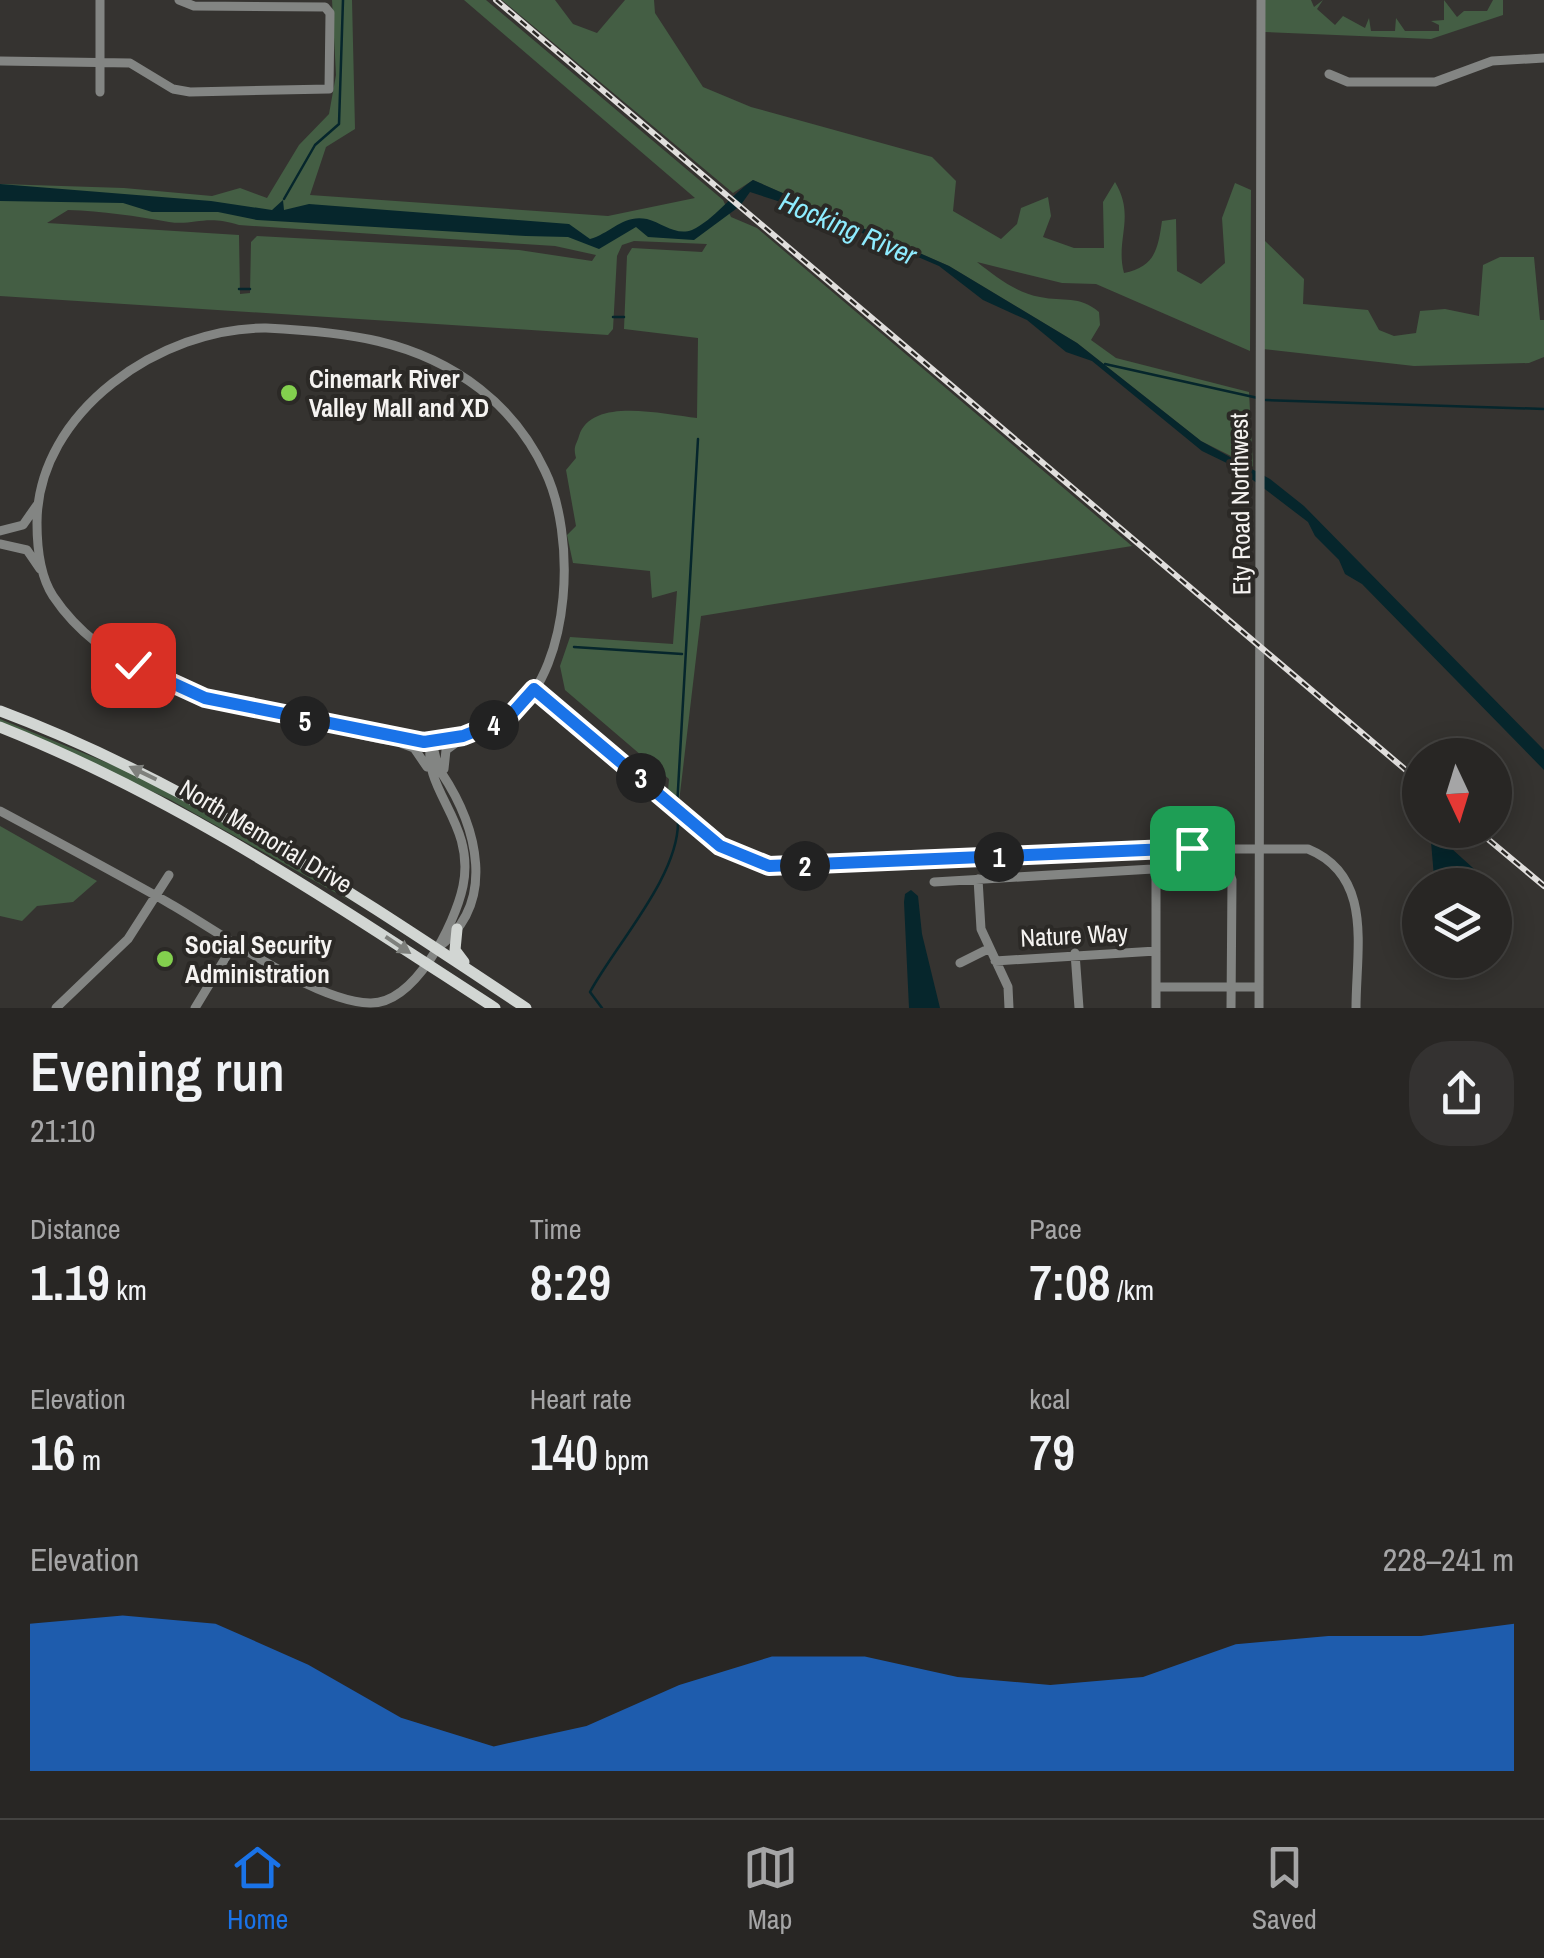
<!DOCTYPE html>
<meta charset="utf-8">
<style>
body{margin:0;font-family:"Archivo Narrow",sans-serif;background:#343231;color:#f1f3f6;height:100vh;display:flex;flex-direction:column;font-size:38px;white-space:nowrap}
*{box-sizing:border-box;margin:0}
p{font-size:32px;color:#a5a5a6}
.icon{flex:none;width:55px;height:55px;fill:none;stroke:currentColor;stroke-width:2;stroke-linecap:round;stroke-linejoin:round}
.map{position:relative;height:1008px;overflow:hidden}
.sheet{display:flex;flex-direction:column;background:#282624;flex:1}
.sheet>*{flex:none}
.needle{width:65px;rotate:176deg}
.tools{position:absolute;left:1402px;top:738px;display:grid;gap:20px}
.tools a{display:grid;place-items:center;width:110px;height:110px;border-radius:50%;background:#282624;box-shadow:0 5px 25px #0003,0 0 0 2px #444341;font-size:50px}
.pin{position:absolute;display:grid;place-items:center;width:85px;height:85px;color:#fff;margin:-42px;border-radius:20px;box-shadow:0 5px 15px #0006}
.km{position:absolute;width:50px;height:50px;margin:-25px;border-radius:50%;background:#222;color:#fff;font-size:28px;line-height:50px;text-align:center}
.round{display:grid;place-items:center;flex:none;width:105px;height:105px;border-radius:40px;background:#343231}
.head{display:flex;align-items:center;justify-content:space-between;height:170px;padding:0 30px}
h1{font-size:55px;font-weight:600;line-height:75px}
.metrics{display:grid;grid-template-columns:repeat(3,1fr);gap:15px;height:170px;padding:10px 30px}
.metrics div{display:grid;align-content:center}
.metrics b{font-size:50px;font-weight:600}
.metrics small{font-size:28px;font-weight:400}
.metrics p{font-size:28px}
.chart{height:280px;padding:20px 30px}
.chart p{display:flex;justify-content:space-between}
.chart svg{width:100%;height:180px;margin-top:10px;fill:#1a73e8;opacity:.7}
.tab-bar{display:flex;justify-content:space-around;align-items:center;height:140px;border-top:2px solid #444341;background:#282624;font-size:28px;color:#a5a5a6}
.tab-bar a{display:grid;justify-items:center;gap:5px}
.tab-bar .selected{color:#1a73e8}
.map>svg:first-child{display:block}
.green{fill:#445e44;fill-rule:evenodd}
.water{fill:#06262c}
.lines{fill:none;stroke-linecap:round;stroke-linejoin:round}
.stream{stroke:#06262c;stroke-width:2.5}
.minor{stroke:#838583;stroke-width:9}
.major{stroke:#d2d6d3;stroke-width:11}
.rail-casing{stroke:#e0dedc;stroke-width:6}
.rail{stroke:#2b2926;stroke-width:2.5;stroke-dasharray:8;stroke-linecap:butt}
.oneway{fill:#7e807c}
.route-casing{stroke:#fff;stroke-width:20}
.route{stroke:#1a73e8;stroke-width:12}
.poi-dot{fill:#83d04e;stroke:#2b2926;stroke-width:4}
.labels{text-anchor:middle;stroke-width:8;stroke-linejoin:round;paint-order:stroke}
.poi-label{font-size:25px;font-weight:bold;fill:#f5f3f1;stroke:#2b2926;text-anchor:start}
.street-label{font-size:25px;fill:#f5f3f1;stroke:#2b2926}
.water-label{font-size:28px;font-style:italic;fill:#8eecff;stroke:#2b2926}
</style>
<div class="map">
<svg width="1544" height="1008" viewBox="0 0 1544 1008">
<rect width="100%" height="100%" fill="#353330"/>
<path class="green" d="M332,0H352L355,129L326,147L310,195L608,216L695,198L464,0H486L723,200L731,217L757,228L1132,546L701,616L679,802L668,791L669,779L565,690L560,666L570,637L673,644L677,591L652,598L650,571L573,563L567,535L576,526L566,470L576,458C573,446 576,446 579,436C592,396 664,415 697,418L698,338L624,329L627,256L632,248L702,252L707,244L634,241L622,245L617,256L613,329L608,335L0,296V184L124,188L212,196L240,188L267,198L299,145L329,114L336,75ZM68,210C103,211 135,216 169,222C194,226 205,214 239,225L555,246L596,255L592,261L519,250L257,236L251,242L250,293L240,294L239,235L47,223Z
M502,0H555L573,24L597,33L625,0H654L655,13L703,87L751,107L932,157L956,181L953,211L1001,239L1017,224L1021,208L1048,197L1051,216L1043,237L1074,248H1104L1103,202L1115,182C1136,217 1115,239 1124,273C1155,267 1158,249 1162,221L1176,219L1177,271L1201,284L1225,263L1222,218L1235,183L1251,190L1250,351L1096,284L1062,283L977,262C995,276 1016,293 1040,297C1064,302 1079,295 1099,312L1100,325L1091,340L1116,358L1249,392L1253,467L1201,441L1077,343L949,266L753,180L733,193Z
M1265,0H1311L1314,7L1323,0L1317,9L1335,25L1343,16L1365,28L1369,18L1371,31H1395L1396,18L1405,31H1439V25L1431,21L1444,20V0L1457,17L1464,11H1487L1493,0H1503V15L1431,39L1265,32Z
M1265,241L1304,279L1303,304L1368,310L1379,330L1394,336L1416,333L1420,311L1445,309L1479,316L1483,265L1500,257H1534L1540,320H1544V357L1529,363L1414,366L1263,349Z
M0,719L125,770L231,825L352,902L169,799L0,723Z
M0,826L97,881L73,902L37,906L22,921L0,916Z"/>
<path class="water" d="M753,180L949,266L1077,343L1201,441L1270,479L1304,506L1544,750V770L1362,584L1345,574L1339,560L1315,536L1308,522L1237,468L1202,451L1092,361L1066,352L1027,320L983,300L939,266L815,213L750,192L740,206L694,240L648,237L636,227L599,249L568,237L526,236L257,220L218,212H152L123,203L0,201V184L211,201L272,210L283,200L284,210L309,204L569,224L590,239C611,233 623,214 647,219C662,223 676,236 692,230C714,220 732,194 753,180Z
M1430,830H1431L1483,877H1434Z
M911,890L918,896L922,934L940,1008H909L904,902L905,894Z"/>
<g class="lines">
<path class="stream" d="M284,199L315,145L339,124L343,0
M239,289H250
M613,317H624
M1105,364L1258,398
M1266,400L1544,409
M574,647L682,654
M677,807L698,439
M602,1008L590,992C616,944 679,876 678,821"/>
<path class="minor" d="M0,61L130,63L173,89L190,92L329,89L330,13L325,7L194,6L179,0
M1329,74L1348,82H1435L1492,61L1544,58
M100,92V0
M266,328C344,332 416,339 480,389C508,411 530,439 545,471C576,535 572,664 515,713C496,730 462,737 438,741C392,749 334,726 289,717C204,700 105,674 53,596C40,576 37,547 37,523C37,411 162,327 266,328Z
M0,531L23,525L37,505
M0,544L27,550L40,569
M534,689L720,846L769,866L1123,849H1308C1374,876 1356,949 1356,1008
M431,742C436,752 435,763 441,772C477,826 499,904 436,949
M403,744L414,748L427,767
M444,769L446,750L461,739
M0,811C56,841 112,871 167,902C217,930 314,1002 370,1003C415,1004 455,924 463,886C476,822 421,791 431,742
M1156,848V1008
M978,879L981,929L1008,987L1009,1008
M934,882L1220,865L1228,868L1232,880L1231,1008
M1075,953L1079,1008
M995,961L1156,951
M960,963L988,949
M1156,987H1259
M56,1008L128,939L169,875
M195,1008L235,942
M1259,1008L1261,0"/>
<path class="major" d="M0,711C190,782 358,897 526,1008
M0,727C179,798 334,904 495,1008
M457,929L455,950L464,962"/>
<g class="rail-casing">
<path id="rail" d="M496,0L1420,782
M1477,830L1544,886"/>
</g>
<use href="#rail" class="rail"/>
</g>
<defs><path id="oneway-solid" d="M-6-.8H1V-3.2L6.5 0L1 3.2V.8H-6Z" transform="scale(2.5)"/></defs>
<g class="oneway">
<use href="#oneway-solid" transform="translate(143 773) rotate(-154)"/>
<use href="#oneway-solid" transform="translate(398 945) rotate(34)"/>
</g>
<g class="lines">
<g class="route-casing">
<path id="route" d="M133,665L205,698L424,742L463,736L508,718L534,689L720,846L769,866L1192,848"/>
</g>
<use href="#route" class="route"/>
</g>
<g class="poi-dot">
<circle cx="289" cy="393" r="10"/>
<circle cx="165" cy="959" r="10"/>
</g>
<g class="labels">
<g class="poi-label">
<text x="309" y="388">Cinemark River<tspan x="309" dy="29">Valley Mall and XD</tspan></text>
<text x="185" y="954">Social Security<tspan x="185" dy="29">Administration</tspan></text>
</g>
<g class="street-label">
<text transform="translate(1240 504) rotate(-91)" y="9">Ety Road Northwest</text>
<text transform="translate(266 836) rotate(31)" y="9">North Memorial Drive</text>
<text transform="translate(1074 935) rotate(-3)" y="9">Nature Way</text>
</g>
<g class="water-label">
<text transform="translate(848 228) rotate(23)" y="10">Hocking River</text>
</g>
</g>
</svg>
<div class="tools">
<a><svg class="needle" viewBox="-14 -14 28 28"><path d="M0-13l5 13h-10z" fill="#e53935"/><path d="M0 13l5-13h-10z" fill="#a5a5a6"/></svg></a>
<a><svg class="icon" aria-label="layers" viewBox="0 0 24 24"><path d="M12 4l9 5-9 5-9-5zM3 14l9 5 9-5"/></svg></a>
</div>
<div class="pin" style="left:1192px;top:848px;background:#1e9e55"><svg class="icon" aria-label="arrive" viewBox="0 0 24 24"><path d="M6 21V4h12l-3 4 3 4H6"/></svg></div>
<div class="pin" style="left:133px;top:665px;background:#d93025"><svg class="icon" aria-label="check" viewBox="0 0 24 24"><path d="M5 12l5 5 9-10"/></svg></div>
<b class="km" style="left:999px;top:857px">1</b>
<b class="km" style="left:805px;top:866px">2</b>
<b class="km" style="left:641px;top:778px">3</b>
<b class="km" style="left:494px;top:725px">4</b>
<b class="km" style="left:305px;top:721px">5</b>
</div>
<section class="sheet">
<div class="head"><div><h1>Evening run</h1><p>21:10</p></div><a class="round"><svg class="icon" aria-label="share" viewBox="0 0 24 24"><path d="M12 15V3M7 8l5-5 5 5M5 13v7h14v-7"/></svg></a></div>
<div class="metrics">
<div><p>Distance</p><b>1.19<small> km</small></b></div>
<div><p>Time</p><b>8:29</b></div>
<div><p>Pace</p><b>7:08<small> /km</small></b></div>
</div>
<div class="metrics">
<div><p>Elevation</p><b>16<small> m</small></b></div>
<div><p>Heart rate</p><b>140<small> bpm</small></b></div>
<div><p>kcal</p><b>79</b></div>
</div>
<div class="chart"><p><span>Elevation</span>228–241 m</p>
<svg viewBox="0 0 160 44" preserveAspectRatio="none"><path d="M0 44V8L10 6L20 8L30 18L40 31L50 38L60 33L70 23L80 16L90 16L100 21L110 23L120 21L130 13L140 11L150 11L160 8V44z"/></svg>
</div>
</section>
<nav class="tab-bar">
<a class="selected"><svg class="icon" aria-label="home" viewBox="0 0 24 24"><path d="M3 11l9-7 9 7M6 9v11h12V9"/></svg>Home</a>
<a><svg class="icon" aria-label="map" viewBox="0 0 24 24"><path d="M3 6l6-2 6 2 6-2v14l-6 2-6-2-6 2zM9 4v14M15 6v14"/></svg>Map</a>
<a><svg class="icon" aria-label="saved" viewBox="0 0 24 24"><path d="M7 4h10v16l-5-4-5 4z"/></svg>Saved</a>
</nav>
